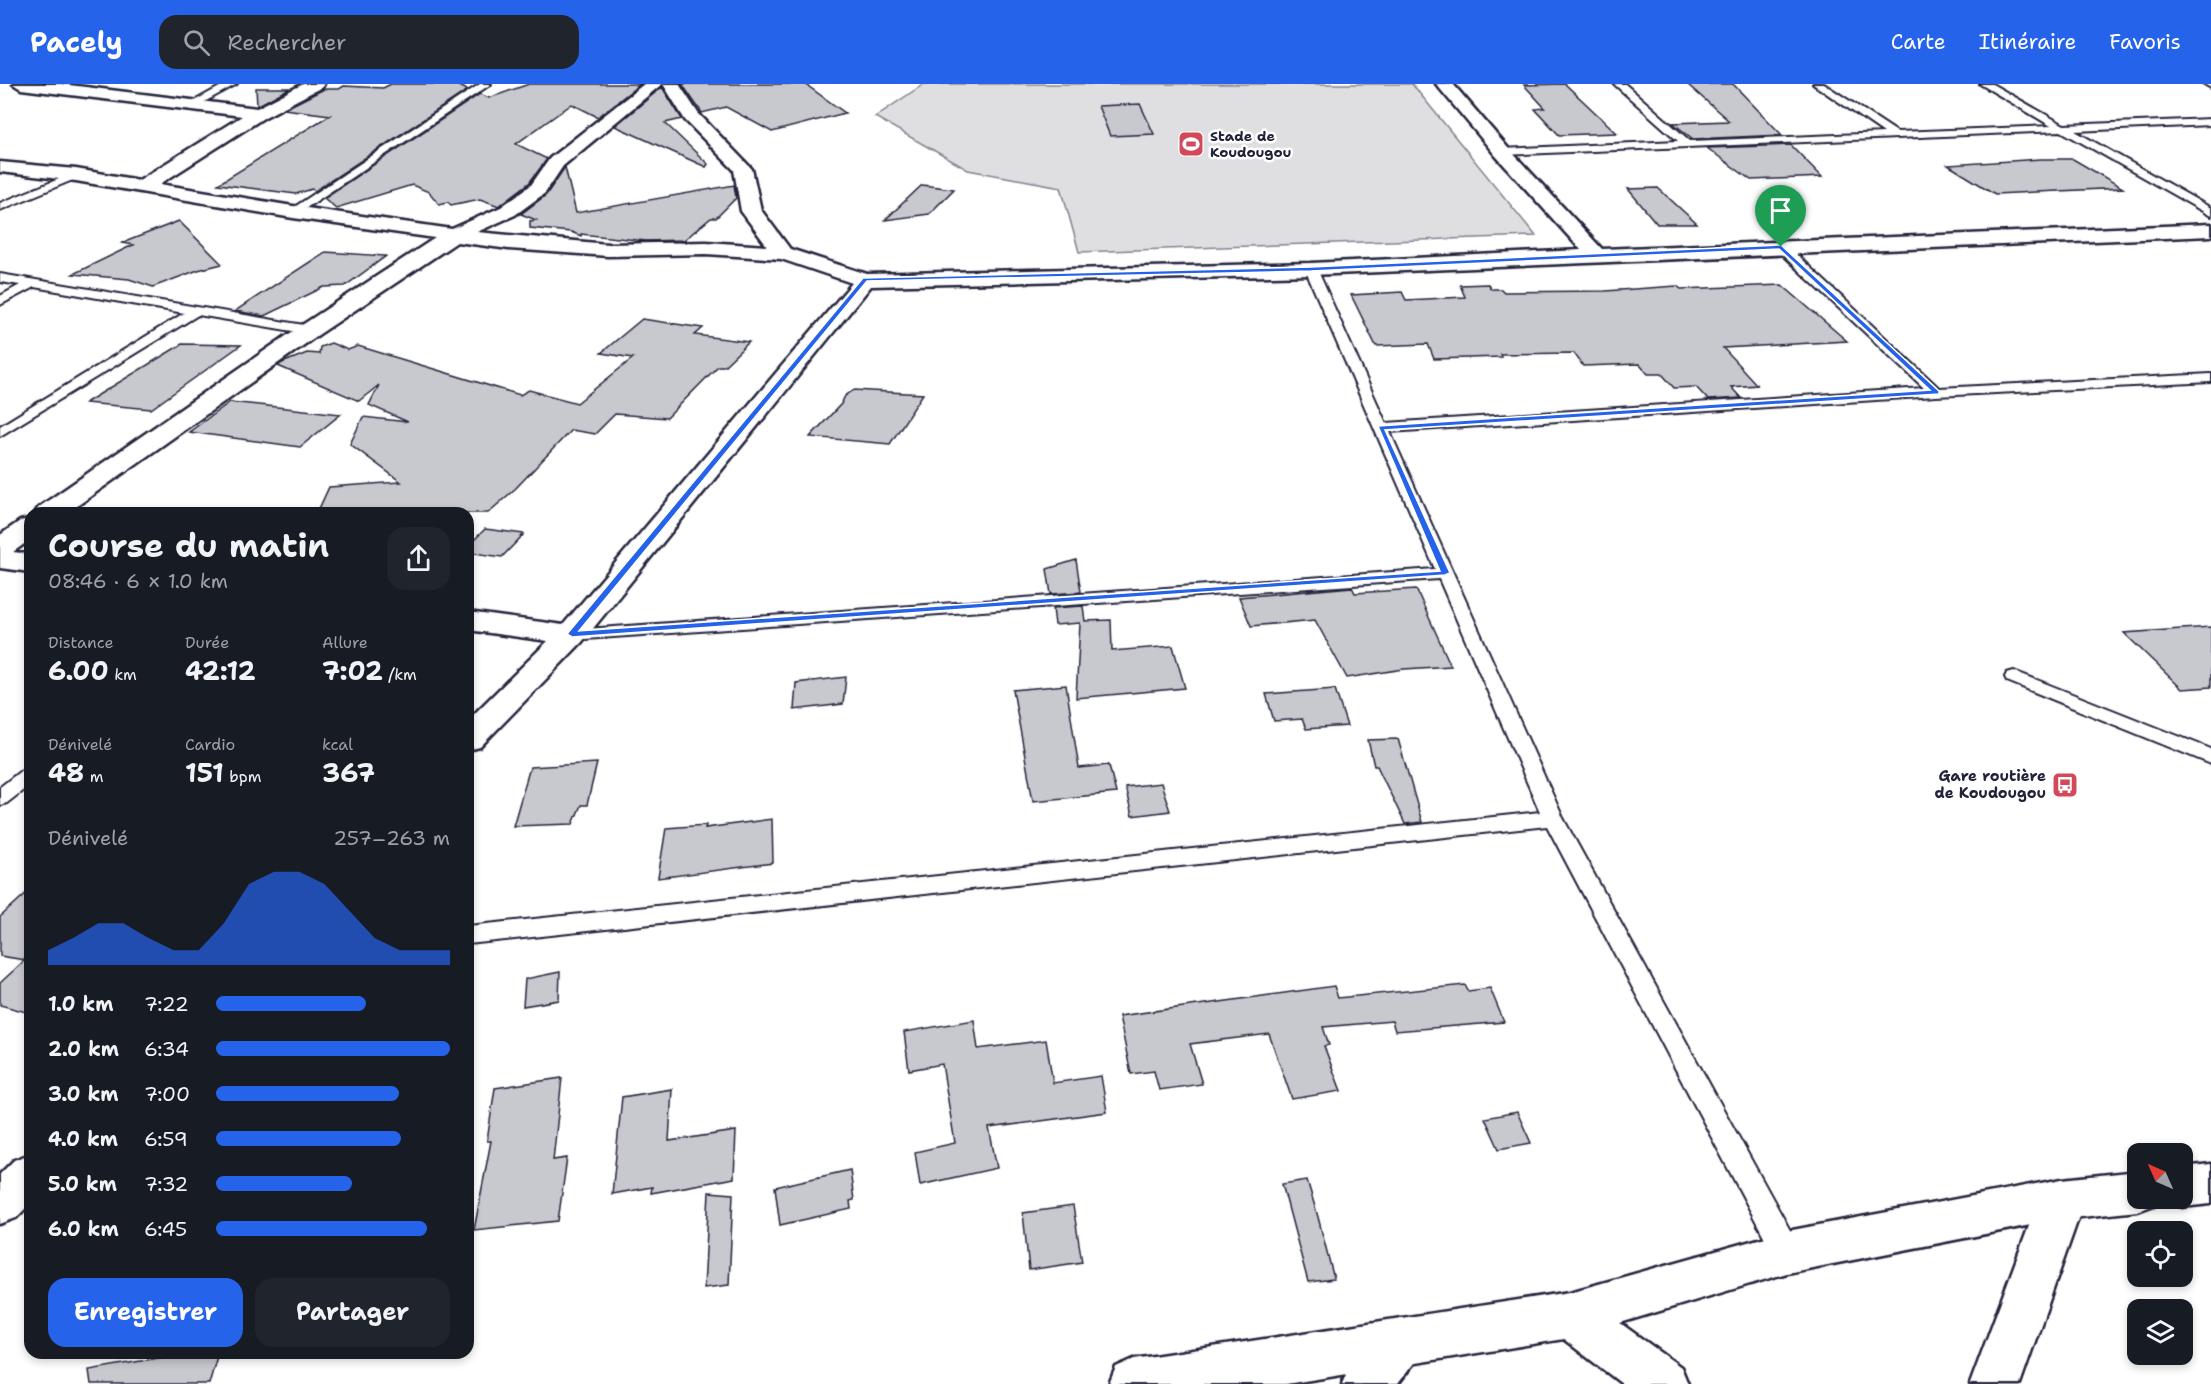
<!DOCTYPE html>
<html lang="fr">
<meta charset="utf-8">
<style>
body{margin:0;font-family:"Shantell Sans",sans-serif;background:#20242c;color:#f1f3f6;height:100vh;display:flex;flex-direction:column;font-size:22px;white-space:nowrap}
*{box-sizing:border-box;margin:0}
p{font-size:20px;color:#9ea1a6}
.icon{flex:none;width:33px;height:33px;fill:none;stroke:currentColor;stroke-width:2;stroke-linecap:round;stroke-linejoin:round}
.map{position:relative;flex:1;overflow:hidden}
.side{position:absolute;left:24px;top:423px;width:450px;height:852px;display:flex;flex-direction:column;background:#171b24;border-radius:18px;box-shadow:0 3px 9px #0003}
.side>*{flex:none}
.needle{width:39px;rotate:315deg}
.buttons{position:absolute;left:2127px;top:1059px;display:grid;gap:12px}
.buttons a{display:grid;place-items:center;width:66px;height:66px;border-radius:12px;background:#171b24;box-shadow:0 3px 9px #0003;font-size:30px}
.pin{position:absolute;display:grid;place-items:center;width:51px;height:51px;color:#fff;margin:-62px -26px;border-radius:50% 50% 50% 0;rotate:-45deg;box-shadow:0 0 6px #0007}
.pin .icon{rotate:45deg}
.round{display:grid;place-items:center;flex:none;width:63px;height:63px;border-radius:18px;background:#20242c}
.overview{display:flex;align-items:center;justify-content:space-between;height:102px;padding:0 24px}
h1{font-size:33px;font-weight:700;line-height:45px}
.stats{display:grid;grid-template-columns:repeat(3,1fr);gap:9px;height:102px;padding:6px 24px}
.stats div{display:grid;align-content:center}
.stats b{font-size:26px;font-weight:700}
.stats small{font-size:16px;font-weight:400}
.stats p{font-size:16px}
.chart{height:168px;padding:12px 24px}
.chart p{display:flex;justify-content:space-between}
.chart svg{width:100%;height:108px;margin-top:6px;fill:#2563eb;opacity:.7}
.primary-button{display:flex;gap:12px;margin-top:auto;padding:12px 24px}
.primary-button a{flex:1;height:69px;border-radius:18px;background:#2563eb;color:#fff;font-size:24px;font-weight:700;line-height:69px;text-align:center}
.primary-button a+a{background:#20242c;color:#f1f3f6}
ul{padding:0 24px;list-style:none;font-size:20px}
li{display:grid;grid-template-columns:96px 72px 1fr;align-items:center;height:45px}
li i{height:15px;border-radius:8px;background:#2563eb}
header{display:flex;align-items:center;gap:36px;box-sizing:border-box;height:84px;padding:0 30px;background:#2563eb;color:#fff}
header strong{font-size:28px}
nav{display:flex;gap:33px;margin-inline-start:auto;font-size:21px}
.search{width:420px;height:54px;background:#20242c;display:flex;align-items:center;gap:15px;box-sizing:border-box;padding:0 21px;border-radius:18px;color:#9ea1a6;font-size:22px}
.map>svg:first-child{display:block}
.green{fill:#dfdfe2;stroke:#80808e;stroke-width:1.5}
.building{fill:#c8c8cf;stroke:#22223b;stroke-width:1.5}
.lines{fill:none;stroke-linecap:round;stroke-linejoin:round}
.service-casing{stroke:#22223b;stroke-width:4}
.minor-casing{stroke:#22223b;stroke-width:5}
.tertiary-casing{stroke:#22223b;stroke-width:5}
.service{fill:#fff;fill-rule:evenodd}
.minor{fill:#fff;fill-rule:evenodd}
.tertiary{fill:#fff;fill-rule:evenodd}
.route{fill:#2563eb;stroke:#fff;stroke-width:1.5;fill-rule:evenodd}
.labels{text-anchor:middle;stroke-width:5;stroke-linejoin:round;paint-order:stroke}
.far-poi-label{font-size:14px;font-weight:bold;fill:#22223b;stroke:#fff;text-anchor:start}
.poi-label{font-size:15px;font-weight:bold;fill:#22223b;stroke:#fff;text-anchor:end}
</style>
<header>
<strong>Pacely</strong>
<div class="search"><svg class="icon" aria-label="search" viewBox="0 0 24 24"><circle cx="10" cy="10" r="6"/><path d="M15 15l6 6"/></svg>Rechercher</div>
<nav><a>Carte</a><a>Itinéraire</a><a>Favoris</a></nav>
</header>
<div class="map">
<svg width="2211" height="1300" viewBox="0 0 2211 1300">
<rect width="100%" height="100%" fill="#fff"/>
<filter id="ink" filterUnits="userSpaceOnUse"><feTurbulence type="fractalNoise" baseFrequency=".0167" numOctaves="2"/><feDisplacementMap in="SourceGraphic" scale="12" xChannelSelector="R" yChannelSelector="G"/><feConvolveMatrix kernelMatrix="1 2 1 2 8 2 1 2 1" color-interpolation-filters="sRGB"/></filter>
<g filter="url(#ink)">
<path class="green" d="M924,0H1412L1536,152L1079,168L1061,103L968,86L875,33Z"/>
<path class="building" d="M391,0H454L468,6L315,107L312,105L296,110L218,100L330,31L284,25L324,5H339L344,2L383,4Z
M529,0H640L598,33L572,20L516,60L547,75L529,99L499,122L480,115L451,121L448,118L439,120L429,108L412,101L336,124L324,114L480,10L489,14Z
M682,0H805L845,29L772,48L726,23L702,29Z
M1565,0L1617,49L1559,51L1535,25L1545,24L1524,1Z
M1687,0H1733L1782,51L1693,55L1673,39L1729,37Z
M662,3L682,35L665,39L708,80L706,83L615,42Z
M256,4H290L257,22Z
M1140,20L1154,50L1110,52L1098,22Z
M1791,61L1822,93L1751,96L1707,64Z
M2041,75H2073L2123,104L1995,110L1948,81Z
M565,83L576,129L734,101L736,114L716,134H711L684,156L646,157L581,150V152L571,148L530,144V137L536,136L521,130L546,111Z
M922,101L954,105L929,130L885,136Z
M1658,104L1697,140H1657L1628,105Z
M179,137L222,180L198,186L153,203L129,195L73,190L133,161L122,159Z
M325,168L386,172L345,202L324,203L264,232L235,227Z
M1488,200L1491,205H1501L1504,208L1605,207L1677,202L1681,205L1782,201L1847,257L1723,264L1757,301L1731,303L1741,314L1708,316L1696,303L1674,304L1662,290H1648L1639,280L1583,282L1574,269L1500,270L1501,273L1434,275L1428,260L1376,262L1351,211L1402,208L1406,216L1465,213L1460,201Z
M642,235L703,244L695,251L749,258L724,282H718L667,334L615,330L595,350L571,346L516,404L488,429H317L329,403L401,398L350,360L363,333L408,338L369,321L379,301L359,317L278,282L282,279L307,269L319,270L320,263L331,259L348,266L358,262L520,311L529,306L577,319L633,274L601,269Z
M182,260L241,261L151,325L85,319Z
M854,306L923,310L890,360L810,353L841,320L845,312Z
M230,318L341,330L300,363L189,348Z
M485,445L524,450L502,473L468,468V462Z
M1076,476L1081,508L1051,510L1047,485Z
M1352,503L1355,509L1416,505L1451,582L1404,585L1347,594L1315,536L1251,542L1239,513Z
M1083,522L1085,537L1111,536L1112,567L1173,562L1185,604L1076,614L1080,539L1055,541L1053,524Z
M2211,543V603L2182,605L2124,549Z
M846,593L843,620L794,626L796,599Z
M1066,601L1079,684L1109,681L1116,709L1033,717L1013,606Z
M1335,605L1347,642L1306,645L1302,635L1274,637L1266,610Z
M1398,655L1422,738L1405,740L1377,682H1374L1368,656Z
M597,679L587,721H581L573,740L513,742L530,683Z
M1161,699L1170,727L1132,732L1125,703Z
M772,735L773,779L658,794L666,744L706,741L705,744Z
M30,806V929L0,921V899L25,876L0,872V833Z
M560,888L559,916L523,922L525,895Z
M1465,901L1468,907L1490,904L1504,938L1395,947L1392,937L1323,943L1329,961L1324,962L1341,1007L1292,1015L1269,950L1190,960L1202,1000L1159,1006L1154,987L1131,990L1119,932L1334,902L1338,914Z
M974,936L978,965L1046,956L1053,999L1101,992L1107,1028L989,1044L997,1084L920,1101L915,1068L955,1059L942,980L909,986L904,948Z
M562,994L553,1076L567,1074L558,1137L474,1146L491,1057H487L495,1004Z
M672,1005L669,1057L736,1047L734,1094L651,1109L652,1103L612,1110L622,1013Z
M1517,1028L1531,1059L1499,1065L1485,1034Z
M850,1086L854,1116L850,1117L851,1125L780,1141L775,1103Z
M1307,1096L1318,1133L1334,1195L1308,1198L1282,1100Z
M709,1108L733,1110L729,1201L704,1204Z
M1073,1122L1082,1178L1029,1186L1023,1129Z
M187,1269H218L209,1300H91L89,1286Z"/>
<g class="lines">
<g class="service-casing">
<path id="service" d="M225,0H237L195,23L187,21Z
M480,0H491L297,130H289L287,128Z
M1614,0H1625L1690,57L1884,49L1813,0H1824L1897,48L2051,42L1980,0H1992L2064,41L2211,35V41L2075,47L2211,124V132L2061,47L1502,71L1497,68L1502,65L1678,57Z
M2204,0H2211V4Z
M76,88L81,91L80,93L0,126V119Z
M1781,159L1785,160L1939,304L2211,290V298L1936,312L1390,348L1563,734L1797,1159L1801,1168L1797,1177L1787,1181L1777,1177L1547,742L468,860V842L1540,728L1439,495L571,556L565,555L562,551L565,547L571,546L1435,485L1305,185L1311,181L1317,185L1386,339L1924,304L1777,166L1775,163Z
M0,190L310,242L317,246L310,250L198,231L0,352V342L184,229L34,203L0,221V212L20,201L0,198Z
M2014,587L2211,665V680L2007,597L2005,593L2007,589Z
M30,683V701L7,719L0,721V703L23,685Z"/>
</g>
<g class="minor-casing">
<path id="minor" d="M13,0H61L257,24L303,0H324L322,3L265,33L160,100L293,122L452,145L501,123L531,101L550,74L644,0H662L563,82L545,109L515,131L477,148L608,160L706,158L767,162L741,127L734,86L685,36L663,0H679L698,29L752,85L761,126L790,165L867,190L1311,179L1581,166L1496,72L1436,0H1453L1508,64L1602,165L2211,140V152L1311,191L871,202L582,558L480,663L468,666V636L548,557L468,546V528L563,541L852,199L781,175L706,170L608,172L509,165L457,158L318,251L67,429H35L39,423L302,241L435,154L293,134L76,97L0,88V78L76,85L139,96L242,32L21,5Z
M30,435V456L13,468L30,470V488L0,484V451L20,437Z
M30,1070V1120L16,1134L0,1140V1090L14,1076Z
M2062,1095L2078,1101L2085,1115L2020,1300H1970L2039,1115L2046,1101Z
M1570,1208L1587,1215L1681,1283L1688,1300H1622L1553,1247L1546,1231L1553,1215Z
M1400,1234L1417,1241L1424,1258L1417,1275L1398,1300H1342L1349,1283L1383,1241Z"/>
</g>
<g class="tertiary-casing">
<path id="tertiary" d="M2211,1080V1120L2182,1123L2166,1117L2165,1114H2182V1083Z
M2138,1087V1114H2157L2154,1121L2138,1127L2062,1135L1787,1189L1570,1254L1286,1300H1109L1116,1283L1134,1275L1570,1208L1787,1147L2062,1095Z"/>
</g>
<use href="#service" class="service"/>
<use href="#minor" class="minor"/>
<use href="#tertiary" class="tertiary"/>
</g>
</g>
<path class="route" d="M1781,161L1939,307V310L1385,346L1450,489L1445,491L572,553L567,550L863,194L1311,183ZM1779,165L1930,306L1378,342L1440,487L579,547L867,197L1311,187Z"/>
<defs>
<g id="stadium-square" transform="scale(1.35)"><rect x="-9" y="-9" width="18" height="18" rx="4" fill="#d1495b" stroke="#fff"/><path d="M0-5a6.5 5 0 1 0 0 10a6.5 5 0 1 0 0-10ZM-3.5-1.8h7v3.6h-7Z" fill="#fff"/></g>
<g id="bus-square" transform="scale(1.35)"><rect x="-9" y="-9" width="18" height="18" rx="4" fill="#d1495b" stroke="#fff"/><path d="M-5-6H5V4H4V6H2V4H-2V6H-4V4H-5ZM-3.5-4V0h7V-4ZM-3.5 1.2v1.5H-2V1.2ZM2 1.2v1.5H3.5V1.2Z" fill="#fff"/></g>
</defs>
<g fill-rule="evenodd">
<use href="#stadium-square" x="1191" y="60"/>
<use href="#bus-square" x="2065" y="701"/>
</g>
<g class="labels">
<g class="far-poi-label">
<text x="1210" y="57">Stade de<tspan x="1210" dy="16">Koudougou</tspan></text>
</g>
<g class="poi-label">
<text x="2046" y="697">Gare routière<tspan x="2046" dy="17">de Koudougou</tspan></text>
</g>
</g>
</svg>
<div class="buttons">
<a><svg class="needle" viewBox="-14 -14 28 28"><path d="M0-13l5 13h-10z" fill="#e53935"/><path d="M0 13l5-13h-10z" fill="#9ea1a6"/></svg></a>
<a><svg class="icon" aria-label="locate" viewBox="0 0 24 24"><circle cx="12" cy="12" r="6"/><path d="M12 2v4M12 18v4M2 12h4M18 12h4"/></svg></a>
<a><svg class="icon" aria-label="layers" viewBox="0 0 24 24"><path d="M12 4l9 5-9 5-9-5zM3 14l9 5 9-5"/></svg></a>
</div>
<div class="pin" style="left:1781px;top:163px;background:#1e9e55"><svg class="icon" aria-label="arrive" viewBox="0 0 24 24"><path d="M6 21V4h12l-3 4 3 4H6"/></svg></div>
<section class="side">
<div class="overview"><div><h1>Course du matin</h1><p>08:46 · 6 × 1.0 km</p></div><a class="round"><svg class="icon" aria-label="share" viewBox="0 0 24 24"><path d="M12 15V3M7 8l5-5 5 5M5 13v7h14v-7"/></svg></a></div>
<div class="stats">
<div><p>Distance</p><b>6.00<small> km</small></b></div>
<div><p>Durée</p><b>42:12</b></div>
<div><p>Allure</p><b>7:02<small> /km</small></b></div>
</div>
<div class="stats">
<div><p>Dénivelé</p><b>48<small> m</small></b></div>
<div><p>Cardio</p><b>151<small> bpm</small></b></div>
<div><p>kcal</p><b>367</b></div>
</div>
<div class="chart"><p><span>Dénivelé</span>257–263 m</p>
<svg viewBox="0 0 160 44" preserveAspectRatio="none"><path d="M0 44V38L10 33L20 27L30 27L40 33L50 38L60 38L70 27L80 11L90 6L100 6L110 11L120 22L130 33L140 38L150 38L160 38V44z"/></svg>
</div>
<ul>
<li><b>1.0 km</b>7:22<i style="width:64%"></i></li>
<li><b>2.0 km</b>6:34<i style="width:100%"></i></li>
<li><b>3.0 km</b>7:00<i style="width:78%"></i></li>
<li><b>4.0 km</b>6:59<i style="width:79%"></i></li>
<li><b>5.0 km</b>7:32<i style="width:58%"></i></li>
<li><b>6.0 km</b>6:45<i style="width:90%"></i></li>
</ul>
<div class="primary-button"><a>Enregistrer</a><a>Partager</a></div>
</section>
</div>
